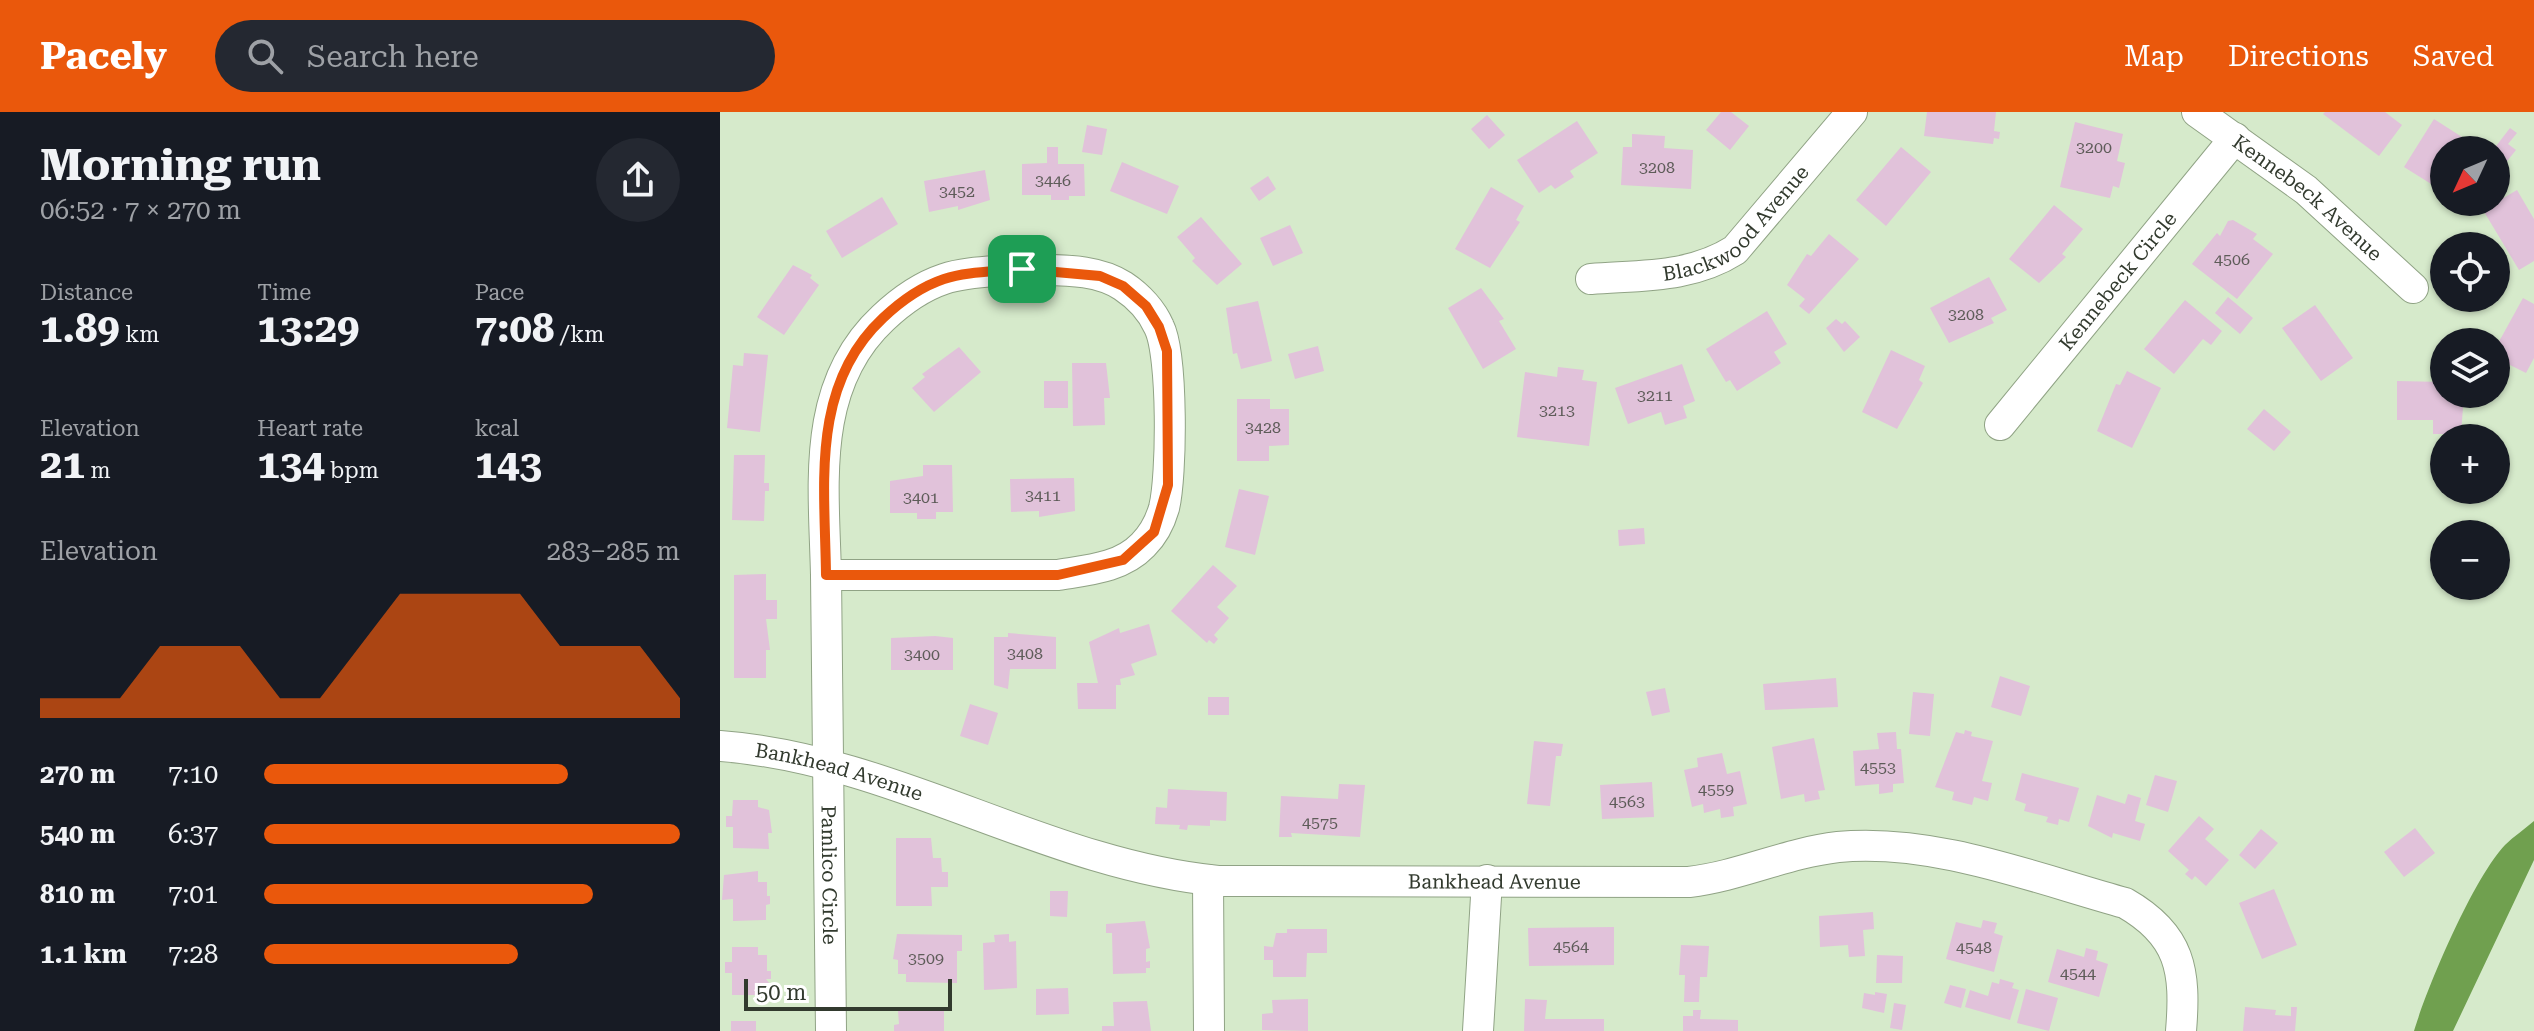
<!DOCTYPE html>
<meta charset="utf-8">
<style>
body{margin:0;font-family:"Roboto Serif",serif;background:#242831;color:#f1f3f6;height:100vh;display:flex;flex-direction:column;font-size:30px;white-space:nowrap}
*{box-sizing:border-box;margin:0}
p{font-size:26px;color:#9ea1a6}
.icon{flex:none;width:44px;height:44px;fill:none;stroke:currentColor;stroke-width:2;stroke-linecap:round;stroke-linejoin:round}
.map{position:relative;flex:1;overflow:hidden}
.details{display:flex;flex-direction:column;background:#171b24;width:720px}
.details>*{flex:none}
.needle{width:52px;rotate:226deg}
.fabs{position:absolute;left:1710px;top:24px;display:grid;gap:16px}
.fabs a{display:grid;place-items:center;width:80px;height:80px;border-radius:50%;background:#171b24;box-shadow:0 2px 6px #0004;font-size:40px}
.scale{position:absolute;left:24px;bottom:20px;width:208px;box-sizing:border-box;padding-left:8px;border:4px solid #323a2e;border-top:0;font-size:22px;line-height:28px;white-space:nowrap;color:#323a2e;-webkit-text-stroke:6px #fff;paint-order:stroke}
.pin{position:absolute;display:grid;place-items:center;width:68px;height:68px;color:#fff;margin:-34px;border-radius:16px;box-shadow:0 4px 12px #0006}
.round{display:grid;place-items:center;flex:none;width:84px;height:84px;border-radius:42px;background:#242831}
.head{display:flex;align-items:center;justify-content:space-between;height:136px;padding:0 40px}
h1{font-size:44px;font-weight:700;line-height:60px}
.stats{display:grid;grid-template-columns:repeat(3,1fr);gap:12px;height:136px;padding:8px 40px}
.stats div{display:grid;align-content:center}
.stats b{font-size:40px;font-weight:700}
.stats small{font-size:22px;font-weight:400}
.stats p{font-size:22px}
.chart{height:224px;padding:16px 40px}
.chart p{display:flex;justify-content:space-between}
.chart svg{width:100%;height:144px;margin-top:8px;fill:#ea580c;opacity:.7}
ul{padding:0 40px;list-style:none;font-size:26px}
li{display:grid;grid-template-columns:128px 96px 1fr;align-items:center;height:60px}
li i{height:20px;border-radius:10px;background:#ea580c}
header{display:flex;align-items:center;gap:48px;box-sizing:border-box;height:112px;padding:0 40px;background:#ea580c;color:#fff}
header strong{font-size:38px}
nav{display:flex;gap:44px;margin-inline-start:auto;font-size:28px}
.search{width:560px;height:72px;background:#242831;display:flex;align-items:center;gap:20px;box-sizing:border-box;padding:0 28px;border-radius:44px;color:#9ea1a6;font-size:30px}
main{display:flex;flex:1;min-height:0}
.map>svg:first-child{display:block}
.water{fill:#70a04f}
.building{fill:#e1c2da}
.lines{fill:none;stroke-linecap:round;stroke-linejoin:round}
.street-casing{stroke:#90a385;stroke-width:32}
.street{stroke:#fff;stroke-width:30}
.route-casing{stroke:#fff;stroke-width:16}
.route{stroke:#ea580c;stroke-width:10}
.labels{text-anchor:middle;stroke-width:8;stroke-linejoin:round;paint-order:stroke}
.number-label{font-size:16px;fill:#5e5c59}
.street-label{font-size:20px;fill:#323a2e;stroke:#fff}
</style>
<header>
<strong>Pacely</strong>
<div class="search"><svg class="icon" aria-label="search" viewBox="0 0 24 24"><circle cx="10" cy="10" r="6"/><path d="M15 15l6 6"/></svg>Search here</div>
<nav><a>Map</a><a>Directions</a><a>Saved</a></nav>
</header>
<main>
<section class="details">
<div class="head"><div><h1>Morning run</h1><p>06:52 · 7 × 270 m</p></div><a class="round"><svg class="icon" aria-label="share" viewBox="0 0 24 24"><path d="M12 15V3M7 8l5-5 5 5M5 13v7h14v-7"/></svg></a></div>
<div class="stats">
<div><p>Distance</p><b>1.89<small> km</small></b></div>
<div><p>Time</p><b>13:29</b></div>
<div><p>Pace</p><b>7:08<small> /km</small></b></div>
</div>
<div class="stats">
<div><p>Elevation</p><b>21<small> m</small></b></div>
<div><p>Heart rate</p><b>134<small> bpm</small></b></div>
<div><p>kcal</p><b>143</b></div>
</div>
<div class="chart"><p><span>Elevation</span>283–285 m</p>
<svg viewBox="0 0 160 44" preserveAspectRatio="none"><path d="M0 44V38L10 38L20 38L30 22L40 22L50 22L60 38L70 38L80 22L90 6L100 6L110 6L120 6L130 22L140 22L150 22L160 38V44z"/></svg>
</div>
<ul>
<li><b>270 m</b>7:10<i style="width:73%"></i></li>
<li><b>540 m</b>6:37<i style="width:100%"></i></li>
<li><b>810 m</b>7:01<i style="width:79%"></i></li>
<li><b>1.1 km</b>7:28<i style="width:61%"></i></li>
</ul>
</section>
<div class="map">
<svg width="1814" height="919" viewBox="0 0 1814 919">
<rect width="100%" height="100%" fill="#d6eacb"/>
<path class="water" d="M1814,709V748L1733,919H1694C1708,873 1753,767 1785,733C1794,724 1805,717 1814,709Z"/>
<path class="building" d="M1001,0H1011L1029,14L1010,38L986,18Z
M1207,0H1276L1274,19L1280,20L1279,27L1274,26L1273,32L1204,24Z
M1605,0H1665L1682,13L1659,44L1603,2Z
M767,3L785,23L769,37L751,17Z
M1714,7L1756,34L1754,38H1724V80L1684,55Z
M857,9L878,41L850,59L854,65L835,77L831,73L819,81L797,48Z
M1355,10L1403,22L1397,49L1405,51L1399,76L1393,74L1390,86L1340,75Z
M367,13L387,17L382,43L362,40Z
M1790,16L1797,21L1788,32L1796,38L1776,63V38H1773Z
M912,22L945,24L944,36L973,38L971,77L901,73L903,35H912Z
M327,35H338V52H364L365,84H349V88H331V83H302V52L327,51Z
M1181,35L1211,60L1166,114L1136,88Z
M402,50L459,74L447,102L390,79Z
M265,58L270,88L238,98V94L209,100L204,69Z
M548,64L556,77L539,89L530,76Z
M771,75L804,94L796,108L800,110L770,156L735,137Z
M1797,78L1814,107V149L1799,158L1763,98Z
M162,85L178,112L122,146L106,119Z
M1334,93L1363,117L1342,142L1346,145L1319,171L1289,147Z
M481,105L522,152L497,173L472,149L475,146L457,125Z
M1513,108L1537,122L1533,127L1553,142L1517,187L1472,152L1497,121L1500,124L1508,109Z
M570,113L583,141L553,154L540,126Z
M1109,122L1139,147L1089,202L1079,194L1085,187L1067,173L1087,142L1091,144Z
M73,153L92,163L90,166L99,173L64,223L37,205Z
M1269,165L1287,198L1271,206L1274,211L1229,231L1210,196Z
M761,176L784,207L779,209L796,237L763,257L728,196Z
M1508,185L1533,206L1520,222L1495,201Z
M1803,186L1814,192V246L1806,261L1776,246V235Z
M1465,188L1502,219L1491,233L1483,227L1454,262L1424,237Z
M538,189L552,249L521,257L517,241L513,242L506,196Z
M1595,193L1633,246L1601,269L1562,216Z
M1047,199L1067,232L1054,240L1061,251L1017,279L1010,268L1006,270L986,237Z
M1116,207L1122,212L1125,209L1140,225L1124,240L1106,216Z
M598,234L604,259L575,267L568,242Z
M239,235L261,260L214,300L192,276L205,265L202,262Z
M1171,238L1205,254L1199,268L1203,271L1177,317L1142,300Z
M24,241L48,243L40,320L7,316L13,253L23,254Z
M352,251H386L390,286H384L385,313L353,314Z
M962,252L975,289L963,294L967,306L945,313L941,300L908,312L895,276Z
M838,255L864,258L862,268L877,270L869,334L797,325L805,260L837,265Z
M1407,259L1441,276L1412,336L1377,319L1396,272L1400,273Z
M324,269H348V296H324Z
M1677,269L1724,270V282H1744L1741,322H1713V308H1677Z
M517,287H550V297H569V333L549,334V349H517Z
M1544,297L1571,320L1554,339L1527,317Z
M14,343H45L44,371H49V379H45L44,409L12,408Z
M203,353H232L233,400H216V407H197V401H170V369L203,364Z
M354,366L355,399L319,405V399L291,400L290,367Z
M519,377L549,384L535,443L505,435Z
M924,416L925,432L899,434L898,418Z
M493,453L517,474L497,495L509,506L494,523L498,527L494,532L489,528L487,531L451,499Z
M46,462V488H57V507H46L50,538H46V566H14V463Z
M429,512L437,543L411,552L415,563L400,567L401,573H396V597H358L357,571H378L369,530L399,516L400,521Z
M288,521L336,525V557H290L288,577L274,573V525H288Z
M215,524L233,526V558H171V526Z
M1280,564L1310,574L1301,604L1271,595Z
M1116,566L1118,595L1045,598L1043,572Z
M945,576L950,600L932,604L926,580Z
M1193,580L1214,582L1210,624L1189,622Z
M488,585H509V603H488Z
M250,592L278,601L268,633L240,624Z
M1245,618L1252,620L1251,624L1273,629L1262,669L1272,671L1268,689L1254,685L1252,693L1232,688L1234,680L1215,675L1236,620L1244,622Z
M1176,620L1177,637H1181L1184,671L1173,672V680L1159,682V672L1135,674L1133,639L1159,637L1157,621Z
M1094,626L1105,678L1098,679L1100,687L1085,690L1084,682L1061,687L1052,635Z
M814,629L843,632L841,644H836L830,694L807,692Z
M1002,641L1007,662L1020,659L1027,692L1013,695L1014,704L1001,706L1000,697L984,701L983,692L972,695L964,658L978,655L977,646Z
M1302,661L1359,676L1349,710L1339,707L1338,713L1326,710L1328,705L1304,699L1306,692L1295,688Z
M1435,663L1457,669L1448,700L1426,693Z
M932,670L934,705L882,707L880,673Z
M619,672L645,673L640,725L571,721L572,725H559L561,684L618,687Z
M448,677L507,680L506,709L490,708V714L468,713L467,718L459,717L460,713L435,712L436,695L447,696Z
M1408,682L1421,686L1415,709L1425,712L1420,729L1393,721L1392,726L1368,714L1377,683L1405,692Z
M13,688H38V695L49,698L52,721H48L49,737L13,736V715H6V704H12Z
M1479,704L1494,717L1485,727L1509,748L1486,774L1475,764L1472,768L1465,762L1469,758L1448,739Z
M1695,716L1715,741L1684,765L1664,740Z
M1541,717L1558,731L1535,757L1519,743Z
M176,726H211L213,746H221L222,760H228V775H211L212,794H176Z
M38,759V770H47V784H50V792L46,793V808L13,809V787L2,788L4,763Z
M1554,777L1577,833L1542,847L1519,791Z
M330,779H348L347,805L330,804Z
M1153,800L1154,817L1143,818L1145,844L1129,845L1128,833L1100,835L1099,804Z
M1263,808L1277,811L1274,821L1283,824L1274,860L1226,847L1236,810L1261,816Z
M425,809L430,836L426,837V850L430,849V856H426V861L393,862L392,821H386V812Z
M894,815V853L809,854L808,816Z
M567,817H607V841H587L586,865H553V848H544V834L553,835L556,821H567Z
M177,822L242,823V839H237V871L186,870V862H178V848L173,847Z
M289,822V830L296,829L297,876L264,878L263,831L275,830L274,823Z
M961,833L989,834L987,865H980L979,890H964L965,863H959Z
M12,835H38V843H47V859H51V867H46L50,872L47,883H12V861H5V850H12Z
M1366,836L1378,839L1376,848L1388,852L1379,885L1328,870L1337,837L1364,845Z
M1157,843L1183,844L1182,871H1156Z
M1280,867L1294,871L1292,876L1299,878L1290,908L1245,895L1250,878L1268,884L1272,870L1279,872Z
M1230,873L1246,877L1241,896L1224,891Z
M348,876L349,902L316,903V877Z
M1306,877L1338,886L1329,919L1297,911Z
M1155,880L1167,882L1164,901L1142,896L1144,881L1155,883Z
M588,887V919L542,918V902L553,901L552,888Z
M805,887L827,888L825,907H884V919H804Z
M427,889L431,919H382V914H394L393,890Z
M1174,891L1186,893L1182,918L1170,916Z
M1525,895L1556,898L1555,903L1571,904V895H1577L1575,919H1523Z
M224,898V919H174V913L179,912L178,899Z
M973,898H981L980,907L1018,908V919H963V904H973Z
M11,909H36V919H11Z"/>
<g class="lines">
<g class="street-casing">
<g id="street">
<path id="s1" d="M1477,0L1586,78L1693,176"/>
<path d="M302,157C335,159 374,155 403,174C418,184 432,199 439,215C453,243 452,364 444,396C440,410 433,423 423,433C401,456 368,458 338,463H106C104,373 90,274 163,206C181,189 200,175 224,167C247,159 277,160 302,157Z"/>
<path id="s2" d="M871,167C922,163 971,166 1015,138L1132,0"/>
<path id="s3" d="M1280,313L1515,26"/>
<path id="s4" d="M106,463L111,919"/>
<path id="s5" d="M0,634C175,647 325,752 498,769L969,770C1020,764 1066,741 1118,735C1214,726 1314,766 1405,791C1461,823 1466,859 1461,919"/>
<path d="M488,768L489,919"/>
<path d="M758,919L767,768"/>
</g>
</g>
<use href="#street" class="street"/>
</g>
<g class="lines">
<g class="route-casing">
<path id="route" d="M302,157L380,164L403,174L426,194L439,215L447,239L448,373L434,420L403,448L338,463H106C105,373 90,274 163,206C181,189 200,175 224,167C247,159 277,160 302,157Z"/>
</g>
<use href="#route" class="route"/>
</g>
<g class="labels">
<g class="number-label">
<text x="1374" y="41">3200</text>
<text x="937" y="61">3208</text>
<text x="333" y="74">3446</text>
<text x="237" y="85">3452</text>
<text x="1512" y="153">4506</text>
<text x="1246" y="208">3208</text>
<text x="935" y="289">3211</text>
<text x="837" y="304">3213</text>
<text x="543" y="321">3428</text>
<text x="323" y="389">3411</text>
<text x="201" y="391">3401</text>
<text x="305" y="547">3408</text>
<text x="202" y="548">3400</text>
<text x="1158" y="661">4553</text>
<text x="996" y="683">4559</text>
<text x="907" y="695">4563</text>
<text x="600" y="716">4575</text>
<text x="851" y="840">4564</text>
<text x="1254" y="841">4548</text>
<text x="206" y="852">3509</text>
<text x="1358" y="867">4544</text>
</g>
<g class="street-label">
<text dy="7" stroke="none"><textPath href="#s1" startOffset="140">Kennebeck Avenue</textPath></text>
<text dy="7" stroke="none"><textPath href="#s2" startOffset="164">Blackwood Avenue</textPath></text>
<text dy="7" stroke="none"><textPath href="#s3" startOffset="186">Kennebeck Circle</textPath></text>
<text dy="7" stroke="none"><textPath href="#s5" startOffset="122">Bankhead Avenue</textPath></text>
<text dy="7" stroke="none"><textPath href="#s4" startOffset="300">Pamlico Circle</textPath></text>
<text dy="7" stroke="none"><textPath href="#s5" startOffset="794">Bankhead Avenue</textPath></text>
</g>
</g>
</svg>
<div class="fabs">
<a><svg class="needle" viewBox="-14 -14 28 28"><path d="M0-13l5 13h-10z" fill="#e53935"/><path d="M0 13l5-13h-10z" fill="#9ea1a6"/></svg></a>
<a><svg class="icon" aria-label="locate" viewBox="0 0 24 24"><circle cx="12" cy="12" r="6"/><path d="M12 2v4M12 18v4M2 12h4M18 12h4"/></svg></a>
<a><svg class="icon" aria-label="layers" viewBox="0 0 24 24"><path d="M12 4l9 5-9 5-9-5zM3 14l9 5 9-5"/></svg></a>
<a>+</a>
<a>−</a>
</div>
<div class="scale">50 m</div>
<div class="pin" style="left:302px;top:157px;background:#1e9e55"><svg class="icon" aria-label="arrive" viewBox="0 0 24 24"><path d="M6 21V4h12l-3 4 3 4H6"/></svg></div>
</div>
</main>
